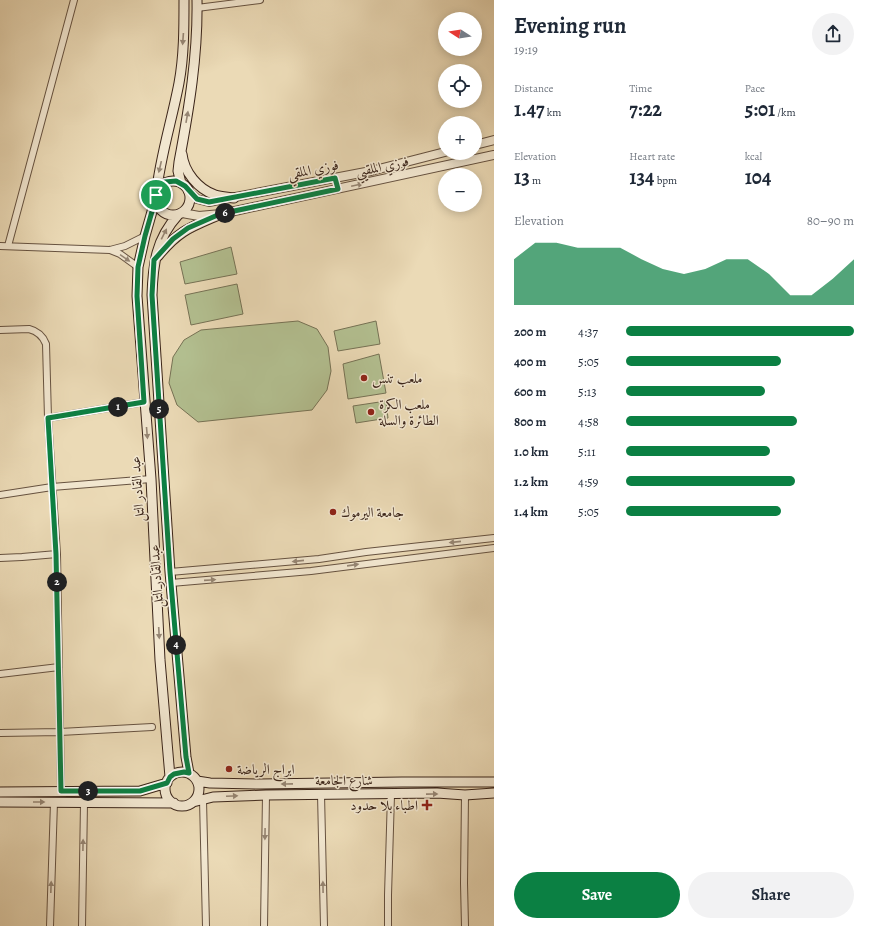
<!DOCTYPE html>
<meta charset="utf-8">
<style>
body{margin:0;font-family:Alegreya,Amiri,serif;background:#f2f2f3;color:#1f2937;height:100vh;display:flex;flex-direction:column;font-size:15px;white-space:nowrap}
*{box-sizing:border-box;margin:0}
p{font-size:13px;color:#747a83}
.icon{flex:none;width:22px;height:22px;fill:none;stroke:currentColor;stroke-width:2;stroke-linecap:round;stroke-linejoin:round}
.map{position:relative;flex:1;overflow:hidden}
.panel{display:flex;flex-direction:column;background:#fff;width:380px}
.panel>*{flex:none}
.needle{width:26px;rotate:282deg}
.controls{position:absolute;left:438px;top:12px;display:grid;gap:8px}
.controls a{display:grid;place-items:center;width:44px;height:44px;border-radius:50%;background:#fff;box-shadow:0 2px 10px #0003;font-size:20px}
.pin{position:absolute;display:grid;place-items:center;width:34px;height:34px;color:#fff;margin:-17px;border:2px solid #fff;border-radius:50%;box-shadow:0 1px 4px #0007}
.km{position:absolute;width:20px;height:20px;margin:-10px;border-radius:50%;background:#222;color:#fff;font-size:11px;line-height:20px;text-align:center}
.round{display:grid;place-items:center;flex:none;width:42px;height:42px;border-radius:21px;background:#f2f2f3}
.summary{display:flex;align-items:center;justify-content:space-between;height:68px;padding:0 20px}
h1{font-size:22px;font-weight:600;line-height:30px}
.metrics{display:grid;grid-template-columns:repeat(3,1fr);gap:6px;height:68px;padding:4px 20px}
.metrics div{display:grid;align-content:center}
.metrics b{font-size:20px;font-weight:600}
.metrics small{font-size:11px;font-weight:400}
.metrics p{font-size:11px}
.chart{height:112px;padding:8px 20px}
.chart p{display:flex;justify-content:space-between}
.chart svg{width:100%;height:72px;margin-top:4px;fill:#0b8043;opacity:.7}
.action{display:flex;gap:8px;margin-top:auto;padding:8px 20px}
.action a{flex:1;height:46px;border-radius:24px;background:#0b8043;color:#fff;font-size:16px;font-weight:600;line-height:46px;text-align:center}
.action a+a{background:#f2f2f3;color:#1f2937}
ul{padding:0 20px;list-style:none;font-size:13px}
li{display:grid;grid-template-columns:64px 48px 1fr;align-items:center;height:30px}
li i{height:10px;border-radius:5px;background:#0b8043}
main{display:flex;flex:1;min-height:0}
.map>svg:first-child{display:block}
.green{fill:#b3c091;stroke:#767255}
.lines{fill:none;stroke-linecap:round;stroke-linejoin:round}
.minor-casing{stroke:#665240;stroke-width:8}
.tertiary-casing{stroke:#665240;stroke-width:10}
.secondary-casing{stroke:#3a2419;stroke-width:11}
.minor{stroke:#f2e7d0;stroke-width:6}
.tertiary{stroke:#f2e7d0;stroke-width:8}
.secondary{stroke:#f2e7d0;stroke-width:9}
.oneway{fill:#968674}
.route-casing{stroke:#fff;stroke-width:8}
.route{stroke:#0b8043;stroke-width:5}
.poi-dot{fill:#8f2418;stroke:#f2e7d0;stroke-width:1.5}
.labels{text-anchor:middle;stroke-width:3;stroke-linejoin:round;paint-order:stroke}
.street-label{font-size:14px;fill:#3a2419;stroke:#f2e7d0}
.poi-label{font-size:14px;fill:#3a2419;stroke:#f2e7d0;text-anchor:start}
</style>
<main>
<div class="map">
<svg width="494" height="926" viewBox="0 0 494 926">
<rect width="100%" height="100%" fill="#ebdab6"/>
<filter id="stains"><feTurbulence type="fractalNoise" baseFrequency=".005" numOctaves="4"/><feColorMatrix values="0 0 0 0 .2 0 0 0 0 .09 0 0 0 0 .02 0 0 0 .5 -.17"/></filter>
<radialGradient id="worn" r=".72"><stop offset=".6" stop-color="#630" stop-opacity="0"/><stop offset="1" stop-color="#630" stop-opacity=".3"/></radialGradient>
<path class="green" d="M231,247L237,274L185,284L180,262Z
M237,284L243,314L191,325L185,295Z
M298,321L317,329L328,347L331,371L327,390L312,410L198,422L177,405L169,383L173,357L184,340L201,330Z
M376,321L380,344L338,351L334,331Z
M379,354L386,393L348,399L343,364Z
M386,401L388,418L356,423L353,406Z"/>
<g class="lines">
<g class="minor-casing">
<path id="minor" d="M197,8L260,0
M0,246L110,250L125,246L145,236
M8,246L74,0
M110,250L120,254L138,267
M0,330L29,329C37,331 43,336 46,344L48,418L57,554L61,791
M48,418L144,402
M0,495L52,487L151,479
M0,558L22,557L57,554
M170,572L319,559L366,552L494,538
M171,583L311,571L494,548
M0,674L59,667
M0,733L60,732L152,727
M321,794L324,926
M203,800L206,926
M50,926L54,802
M82,926L84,803
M264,926L266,795
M388,926V895L391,795
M465,926L464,883L465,795"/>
</g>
<g class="tertiary-casing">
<path id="tertiary" d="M475,145L494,140
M188,191L197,199L209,202L371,171L445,152
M182,213L199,216L221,214L494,155"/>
</g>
<g class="secondary-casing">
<path id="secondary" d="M182,154C184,172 198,189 215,195C221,197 228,197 234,198
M156 198a17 17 0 1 1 34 0a17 17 0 1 1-34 0Z
M181,183L178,171L179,162C189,109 198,55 197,0
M156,195C160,157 172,120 179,83C184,56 184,28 184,0
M155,201L145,236L138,267L137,296L151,479L160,660L170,777
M178,215C156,239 153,264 152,295L170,572L186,757L189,773
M158,256C179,230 191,227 221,214
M165 789a17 17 0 1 1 34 0a17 17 0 1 1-34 0Z
M197,781L210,783L260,784L402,782H494
M0,792L140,791L167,783
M0,802L174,803
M193,802L213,797L266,795L437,793L465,795L494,793"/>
</g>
<use href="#minor" class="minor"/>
<use href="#tertiary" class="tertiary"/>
<use href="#secondary" class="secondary"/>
</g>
<defs><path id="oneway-solid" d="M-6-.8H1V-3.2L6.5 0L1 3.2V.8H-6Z"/></defs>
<g class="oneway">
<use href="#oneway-solid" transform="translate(183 39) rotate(94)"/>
<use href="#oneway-solid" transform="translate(187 117) rotate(-80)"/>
<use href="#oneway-solid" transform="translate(160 167) rotate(103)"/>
<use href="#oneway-solid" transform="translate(357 185) rotate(-12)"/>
<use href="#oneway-solid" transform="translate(164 234) rotate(-63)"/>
<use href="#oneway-solid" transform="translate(125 258) rotate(34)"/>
<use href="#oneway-solid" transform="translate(147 433) rotate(85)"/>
<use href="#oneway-solid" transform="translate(455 542) rotate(174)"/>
<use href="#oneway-solid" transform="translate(298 561) rotate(174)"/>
<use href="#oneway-solid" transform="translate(353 565) rotate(-8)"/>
<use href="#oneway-solid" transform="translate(210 580) rotate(-4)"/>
<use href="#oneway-solid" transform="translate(159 633) rotate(87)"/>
<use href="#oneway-solid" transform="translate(287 784) rotate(179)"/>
<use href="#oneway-solid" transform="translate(432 794) rotate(-1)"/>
<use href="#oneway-solid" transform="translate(232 796) rotate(-3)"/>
<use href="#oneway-solid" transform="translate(39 802)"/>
<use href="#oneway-solid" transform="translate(265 834) rotate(91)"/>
<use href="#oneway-solid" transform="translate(83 845) rotate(-89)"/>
<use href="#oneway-solid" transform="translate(51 887) rotate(-88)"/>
<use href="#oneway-solid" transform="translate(323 887) rotate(-91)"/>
</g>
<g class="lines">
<g class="route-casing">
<path id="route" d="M335,178L338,189L220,214L188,228L173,239L154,260L152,295L170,572L186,757L189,773L184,772L174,774L170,777L167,783L140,791H61L56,554L48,418L144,402L137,296L138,267L145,236L155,201L156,195L161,185L165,182L176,181L185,186L197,199L209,202Z"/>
</g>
<use href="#route" class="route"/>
</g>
<g class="poi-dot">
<circle cx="364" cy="378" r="4"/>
<circle cx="371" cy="412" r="4"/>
<circle cx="333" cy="512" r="4"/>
<circle cx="229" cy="769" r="4"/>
<path d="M425 799h4v4h4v4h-4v4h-4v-4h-4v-4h4z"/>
</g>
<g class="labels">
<g class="street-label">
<text transform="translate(382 166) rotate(-12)" y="5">فوزي الملقيي</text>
<text transform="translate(313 169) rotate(-11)" y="5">فوزي الملقي</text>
<text transform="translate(137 489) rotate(-94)" y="5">عبد القادر التل</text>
<text transform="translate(156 576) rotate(-94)" y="5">عبدالقادر التل</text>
<text x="344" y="785">شارع الجامعة</text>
</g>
<g class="poi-label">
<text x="372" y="383">ملعب تنس</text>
<text x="379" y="409">ملعب الكرة<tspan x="379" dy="16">الطائرة والسلة</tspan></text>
<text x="341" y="517">جامعة اليرموك</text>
<text x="237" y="774">ابراج الرياضة</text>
<text x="418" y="810" text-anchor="end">اطباء بلا حدود</text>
</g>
</g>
<rect width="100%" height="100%" filter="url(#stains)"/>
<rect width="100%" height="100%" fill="url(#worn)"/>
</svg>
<div class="controls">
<a><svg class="needle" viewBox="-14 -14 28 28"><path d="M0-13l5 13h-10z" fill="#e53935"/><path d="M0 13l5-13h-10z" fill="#747a83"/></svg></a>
<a><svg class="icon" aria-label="locate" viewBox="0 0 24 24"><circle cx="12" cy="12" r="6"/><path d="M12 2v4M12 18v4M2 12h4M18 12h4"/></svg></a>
<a>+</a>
<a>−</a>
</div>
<div class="pin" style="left:156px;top:195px;background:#1e9e55"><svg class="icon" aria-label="arrive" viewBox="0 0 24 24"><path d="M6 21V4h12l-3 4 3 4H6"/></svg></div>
<b class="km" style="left:118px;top:407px">1</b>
<b class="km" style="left:57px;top:582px">2</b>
<b class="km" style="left:88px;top:791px">3</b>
<b class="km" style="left:176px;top:645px">4</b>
<b class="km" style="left:159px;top:409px">5</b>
<b class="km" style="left:225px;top:213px">6</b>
</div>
<section class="panel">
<div class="summary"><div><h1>Evening run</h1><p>19:19</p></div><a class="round"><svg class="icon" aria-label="share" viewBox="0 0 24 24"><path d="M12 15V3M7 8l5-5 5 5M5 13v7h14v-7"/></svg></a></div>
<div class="metrics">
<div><p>Distance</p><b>1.47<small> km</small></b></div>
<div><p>Time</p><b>7:22</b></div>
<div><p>Pace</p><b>5:01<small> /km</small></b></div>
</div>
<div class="metrics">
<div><p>Elevation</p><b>13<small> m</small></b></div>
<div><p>Heart rate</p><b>134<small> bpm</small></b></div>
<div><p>kcal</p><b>104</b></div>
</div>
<div class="chart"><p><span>Elevation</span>80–90 m</p>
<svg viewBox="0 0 160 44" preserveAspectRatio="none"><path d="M0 44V16L10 6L20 6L30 9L40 9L50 9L60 16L70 22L80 25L90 22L100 16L110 16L120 25L130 38L140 38L150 28L160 16V44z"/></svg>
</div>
<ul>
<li><b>200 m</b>4:37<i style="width:100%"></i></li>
<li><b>400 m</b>5:05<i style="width:68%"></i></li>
<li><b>600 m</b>5:13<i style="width:61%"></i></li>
<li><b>800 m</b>4:58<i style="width:75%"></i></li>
<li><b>1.0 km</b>5:11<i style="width:63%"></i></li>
<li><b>1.2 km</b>4:59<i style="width:74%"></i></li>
<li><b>1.4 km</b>5:05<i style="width:68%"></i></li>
</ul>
<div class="action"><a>Save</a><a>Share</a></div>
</section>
</main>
